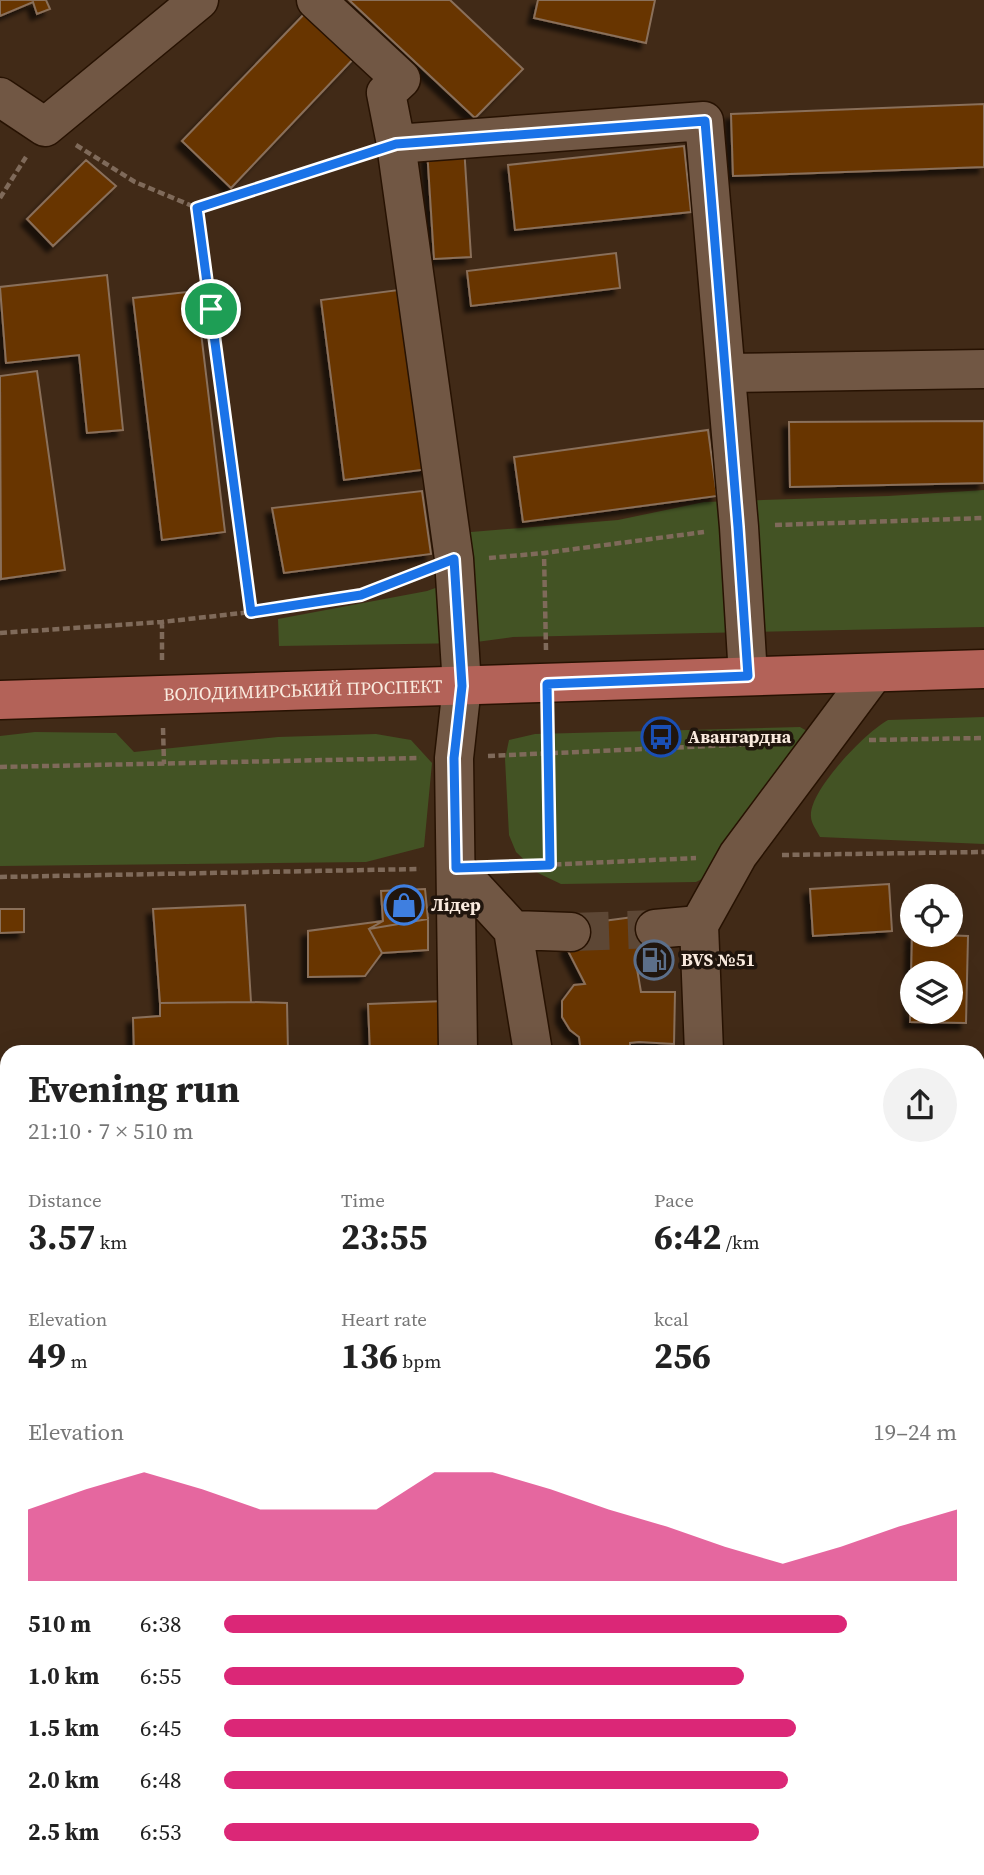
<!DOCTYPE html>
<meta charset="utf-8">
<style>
body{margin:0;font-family:"Source Serif 4",serif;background:#f2f2f2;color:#222;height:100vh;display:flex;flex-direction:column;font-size:26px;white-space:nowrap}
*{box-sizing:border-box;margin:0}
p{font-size:23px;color:#767676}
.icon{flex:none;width:38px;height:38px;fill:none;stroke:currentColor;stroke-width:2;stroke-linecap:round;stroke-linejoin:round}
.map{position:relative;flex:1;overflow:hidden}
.drawer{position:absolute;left:0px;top:1045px;width:985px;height:831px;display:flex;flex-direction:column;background:#fff;border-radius:21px 21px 0 0;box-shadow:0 7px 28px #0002}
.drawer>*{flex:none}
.tools{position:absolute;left:900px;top:884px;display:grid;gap:14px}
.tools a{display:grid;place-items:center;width:63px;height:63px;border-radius:50%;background:#fff;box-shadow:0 7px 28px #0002;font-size:35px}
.pin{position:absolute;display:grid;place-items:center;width:60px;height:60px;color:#fff;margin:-30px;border:4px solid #fff;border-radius:50%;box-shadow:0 2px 7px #0007}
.round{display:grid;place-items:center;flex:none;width:74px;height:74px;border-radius:37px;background:#f2f2f2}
.headline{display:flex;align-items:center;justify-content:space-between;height:119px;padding:0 28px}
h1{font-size:38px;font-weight:700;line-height:52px}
.metrics{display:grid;grid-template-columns:repeat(3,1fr);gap:10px;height:119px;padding:7px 28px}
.metrics div{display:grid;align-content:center}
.metrics b{font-size:35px;font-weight:700}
.metrics small{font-size:19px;font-weight:400}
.metrics p{font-size:19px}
.chart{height:196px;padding:14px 28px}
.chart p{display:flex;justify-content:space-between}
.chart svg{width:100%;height:126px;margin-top:7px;fill:#db2777;opacity:.7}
ul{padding:0 28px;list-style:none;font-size:23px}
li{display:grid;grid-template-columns:112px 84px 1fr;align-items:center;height:52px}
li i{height:18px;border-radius:9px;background:#db2777}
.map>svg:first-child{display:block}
.green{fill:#435324}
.building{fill:#673500;stroke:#8a6f5a;stroke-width:2;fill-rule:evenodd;filter:url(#shadow)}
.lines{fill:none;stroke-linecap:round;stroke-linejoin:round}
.minor-tunnel{stroke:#5d4735;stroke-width:38;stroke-dasharray:38 19;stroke-linecap:butt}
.minor-casing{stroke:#271202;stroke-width:41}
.major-casing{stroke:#271202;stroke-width:41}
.path{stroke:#7f6a5a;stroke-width:4.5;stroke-dasharray:7 3.5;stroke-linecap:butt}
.minor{stroke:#715744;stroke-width:38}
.major{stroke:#b36258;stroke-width:38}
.route-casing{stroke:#fff;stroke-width:14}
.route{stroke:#1a73e8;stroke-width:9}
.labels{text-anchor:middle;stroke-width:7;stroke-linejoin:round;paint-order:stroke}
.street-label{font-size:18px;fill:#f9eade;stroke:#20150d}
.poi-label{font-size:18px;font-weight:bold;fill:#f9eade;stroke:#20150d;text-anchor:start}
</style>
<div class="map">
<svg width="984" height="1875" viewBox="0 0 984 1875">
<defs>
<filter id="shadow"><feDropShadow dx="-6" dy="6" stdDeviation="2" flood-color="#0009"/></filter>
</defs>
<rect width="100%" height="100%" fill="#412a17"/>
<path class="green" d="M984,490V627L513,637L469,643L279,646L278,619L427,591L466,577L459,533L618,520L704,502L888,496Z
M984,717V844L820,837C817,831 811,823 811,817C808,791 867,731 888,720Z
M800,727L814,735L710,875L696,882L561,884L538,873L516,852L509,835L505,759L509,740L535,734Z
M35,732L116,733L134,752L278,737L376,734L411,740L432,763L424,847L366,862L0,866V736Z"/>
<path class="building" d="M0,0H46L50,9L37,14L33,2L0,16Z
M349,0H450L523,69L475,118Z
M538,0H655L646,43L534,18Z
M310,8L358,54L231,188L182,141Z
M984,104V167L733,176L731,114Z
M464,146L471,257L434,259L427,149Z
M684,146L691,212L515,230L508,165Z
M86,160L116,186L53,246L27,219Z
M616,253L620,288L471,306L467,271Z
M107,275L123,430L87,433L79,355L6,363L0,287Z
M406,289L429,469L344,480L321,300Z
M196,291L225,532L162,540L133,298Z
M37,371L65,570L1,579L0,376Z
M984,421V483L790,487L789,422Z
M708,430L717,496L523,522L514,457Z
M422,491L431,554L284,573L272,508Z
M889,884L892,931L813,936L810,889Z
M425,889L428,919L369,929L383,921L381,891Z
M245,905L251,1002L160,1003L153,909Z
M0,909H24V932L0,933Z
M633,917L644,919L661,940V951L655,960L637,969L641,992H675L674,1044L639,1042L630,1043V1052H581L579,1037L570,1030L562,1017V1001L574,985L585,984L567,949L574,925Z
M428,919V950L382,953L369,929Z
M383,921L369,929L382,953L365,976L308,977V931Z
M912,934L968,936L966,1023L910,1022ZM912,973H950V1012H912Z
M445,1001L448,1052H370L368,1004Z
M251,1002L287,1003L288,1052H134L133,1018L160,1016V1003Z
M0,1078H7V1230H0Z"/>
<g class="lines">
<path class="minor-tunnel" d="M571,932L655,929"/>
<g class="minor-casing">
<path id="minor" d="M316,0L401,79L386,93L396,144
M0,97L45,127L199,0
M726,373L984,369
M456,868L513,930L533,1052
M699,925L704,1052
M655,929L699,925L738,855L873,674
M513,930L571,932
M458,1052L454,758L462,686L454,559L396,144L704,121L739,527L748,676
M978,1323L984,1124
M479,1869V1875
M962,1875V1869"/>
</g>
<g class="major-casing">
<g id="major">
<path id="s1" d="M0,700L984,669"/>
</g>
</g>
<path class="path" d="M76,145L135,182L197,208L361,156
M0,198L26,157
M197,208L251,612
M775,525L984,518
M489,558L544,553
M0,633L162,622L251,612L361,595L420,572
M546,650L544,553L704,532
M162,660V622
M547,718L550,865
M163,728L164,764
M869,740L984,738
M488,756L777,743
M0,767L420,758
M782,855L984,852
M502,867L696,858
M0,877L420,869"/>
<use href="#minor" class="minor"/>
<use href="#major" class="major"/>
</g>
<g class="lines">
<g class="route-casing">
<path id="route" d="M705,121L738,527L748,676L547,684L550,865L456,868L454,758L462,686L454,559L361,595L251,612L197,208L396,144Z"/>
</g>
<use href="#route" class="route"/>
</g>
<defs>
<g id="bus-ring" transform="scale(2.0125)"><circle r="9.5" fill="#20150d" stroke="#1a4fb4" stroke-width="1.5"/><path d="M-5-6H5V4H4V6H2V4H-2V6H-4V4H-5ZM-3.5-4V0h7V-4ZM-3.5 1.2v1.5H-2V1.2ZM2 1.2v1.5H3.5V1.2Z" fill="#1a4fb4"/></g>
<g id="shop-ring" transform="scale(2.0125)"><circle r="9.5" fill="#20150d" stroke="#3f7fe0" stroke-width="1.5"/><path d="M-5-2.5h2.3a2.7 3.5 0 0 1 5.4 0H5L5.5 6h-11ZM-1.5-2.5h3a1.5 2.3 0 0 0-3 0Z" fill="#3f7fe0"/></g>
<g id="fuel-ring" transform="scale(2.0125)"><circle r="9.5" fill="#20150d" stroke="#5c6f8a" stroke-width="1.5"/><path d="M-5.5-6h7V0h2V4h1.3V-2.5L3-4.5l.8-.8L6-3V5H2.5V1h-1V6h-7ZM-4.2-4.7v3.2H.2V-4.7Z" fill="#5c6f8a"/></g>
</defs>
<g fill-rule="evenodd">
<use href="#bus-ring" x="661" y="737"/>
<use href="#shop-ring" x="404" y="905"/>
<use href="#fuel-ring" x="654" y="960"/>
</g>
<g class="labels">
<g class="street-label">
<text dy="6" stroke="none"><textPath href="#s1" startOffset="303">ВОЛОДИМИРСЬКИЙ ПРОСПЕКТ</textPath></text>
</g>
<g class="poi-label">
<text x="688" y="743">Авангардна</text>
<text x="431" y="911">Лідер</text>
<text x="681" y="966">BVS №51</text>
</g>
</g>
</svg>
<div class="tools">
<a><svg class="icon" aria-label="locate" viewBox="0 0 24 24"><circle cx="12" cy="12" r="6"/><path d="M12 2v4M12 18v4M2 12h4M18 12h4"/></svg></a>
<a><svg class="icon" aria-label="layers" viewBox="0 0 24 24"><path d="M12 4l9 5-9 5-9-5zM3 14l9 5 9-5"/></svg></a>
</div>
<div class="pin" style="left:211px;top:309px;background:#1e9e55"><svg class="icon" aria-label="arrive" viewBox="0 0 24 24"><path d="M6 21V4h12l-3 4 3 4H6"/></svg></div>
<section class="drawer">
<div class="headline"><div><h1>Evening run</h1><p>21:10 · 7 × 510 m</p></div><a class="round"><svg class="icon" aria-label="share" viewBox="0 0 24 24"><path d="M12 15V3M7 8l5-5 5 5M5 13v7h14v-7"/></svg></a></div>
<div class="metrics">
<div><p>Distance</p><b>3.57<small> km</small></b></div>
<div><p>Time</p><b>23:55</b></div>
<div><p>Pace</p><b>6:42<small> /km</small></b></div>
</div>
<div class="metrics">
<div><p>Elevation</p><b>49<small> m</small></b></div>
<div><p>Heart rate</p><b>136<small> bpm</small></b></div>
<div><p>kcal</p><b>256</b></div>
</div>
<div class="chart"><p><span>Elevation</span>19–24 m</p>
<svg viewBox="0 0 160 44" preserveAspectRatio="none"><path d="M0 44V19L10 12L20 6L30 12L40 19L50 19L60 19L70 6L80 6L90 12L100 19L110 25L120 32L130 38L140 32L150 25L160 19V44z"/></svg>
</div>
<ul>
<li><b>510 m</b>6:38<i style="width:85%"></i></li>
<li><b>1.0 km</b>6:55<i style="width:71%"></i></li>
<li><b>1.5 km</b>6:45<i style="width:78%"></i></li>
<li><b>2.0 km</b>6:48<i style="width:77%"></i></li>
<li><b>2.5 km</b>6:53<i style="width:73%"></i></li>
</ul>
</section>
</div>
